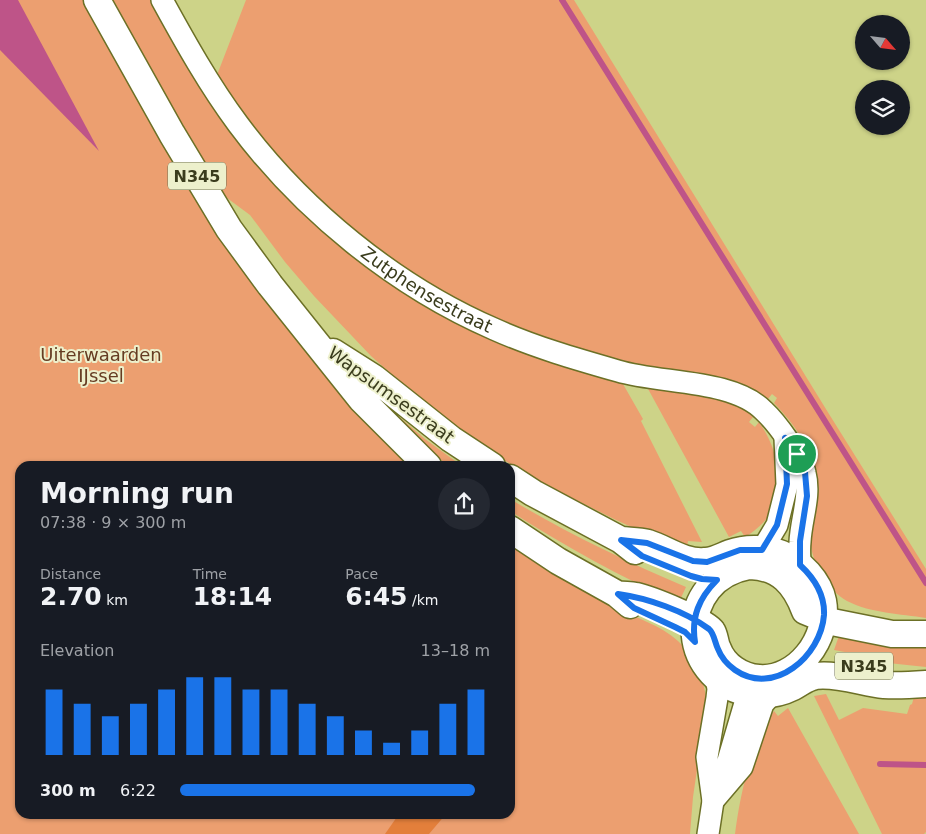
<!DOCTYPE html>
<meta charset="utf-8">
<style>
body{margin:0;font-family:"DejaVu Sans",sans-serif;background:#242831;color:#f1f3f6;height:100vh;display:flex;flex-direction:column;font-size:19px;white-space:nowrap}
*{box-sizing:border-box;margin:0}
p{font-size:16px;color:#9ea1a6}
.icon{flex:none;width:28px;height:28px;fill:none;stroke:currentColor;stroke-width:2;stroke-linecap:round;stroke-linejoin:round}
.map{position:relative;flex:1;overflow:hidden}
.details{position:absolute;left:15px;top:461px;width:500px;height:358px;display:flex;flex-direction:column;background:#171b24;border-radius:15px;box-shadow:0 1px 4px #0004}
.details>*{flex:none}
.needle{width:32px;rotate:118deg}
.fabs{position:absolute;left:855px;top:15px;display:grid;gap:10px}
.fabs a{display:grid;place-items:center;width:55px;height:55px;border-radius:50%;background:#171b24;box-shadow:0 1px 4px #0004;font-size:25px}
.pin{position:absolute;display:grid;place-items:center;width:42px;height:42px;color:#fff;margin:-21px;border:2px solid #fff;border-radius:50%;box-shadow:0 1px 5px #0007}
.round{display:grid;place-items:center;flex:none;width:52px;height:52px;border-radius:26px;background:#242831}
.overview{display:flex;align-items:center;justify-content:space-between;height:85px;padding:0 25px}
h1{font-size:28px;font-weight:800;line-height:38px}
.metrics{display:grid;grid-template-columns:repeat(3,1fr);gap:8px;height:85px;padding:5px 25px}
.metrics div{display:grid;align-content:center}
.metrics b{font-size:25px;font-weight:800}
.metrics small{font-size:14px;font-weight:400}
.metrics p{font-size:14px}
.chart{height:140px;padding:10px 25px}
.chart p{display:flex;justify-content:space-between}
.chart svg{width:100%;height:90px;margin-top:5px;stroke:#1a73e8;stroke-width:6}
ul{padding:0 25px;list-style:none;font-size:16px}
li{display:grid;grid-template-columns:80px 60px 1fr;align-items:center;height:38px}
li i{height:12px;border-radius:6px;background:#1a73e8}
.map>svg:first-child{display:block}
.green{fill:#ec9f70}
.forest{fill:#e37f3b}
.water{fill:#be5488}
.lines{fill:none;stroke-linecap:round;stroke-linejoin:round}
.stream{stroke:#be5488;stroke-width:6}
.minor-casing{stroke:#6c7026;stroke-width:24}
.major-casing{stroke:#6c7026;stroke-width:29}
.minor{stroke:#fff;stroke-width:21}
.major{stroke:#fff;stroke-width:26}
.route-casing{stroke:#fff;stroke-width:10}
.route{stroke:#1a73e8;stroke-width:6}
.labels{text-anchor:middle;stroke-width:4;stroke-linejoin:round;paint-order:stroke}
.shield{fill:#edf0cc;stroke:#707252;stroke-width:1}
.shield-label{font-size:16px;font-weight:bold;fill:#3a3c1d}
.street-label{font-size:18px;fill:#3a3c1d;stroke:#edf0cc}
.park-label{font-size:18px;fill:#663c22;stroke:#edf0cc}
</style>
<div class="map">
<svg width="926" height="834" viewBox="0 0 926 834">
<rect width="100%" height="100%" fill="#cdd388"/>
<path class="green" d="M0,0H84L170,154L230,251L293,336L335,383L413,466H20V814H510V545C544,567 578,589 615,607C635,618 661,625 678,641C695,656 704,680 707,702L693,797L690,834H0Z
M112,0H154L189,63L387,280L438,312L495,341L551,363L623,384L643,419L641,421L702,542L688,541L687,548L640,531L614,519L534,479L496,455L469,438L406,387L371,356L314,296L285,262L250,215L223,195L183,128Z
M246,0H574L829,414L926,569V618C901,614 870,613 847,601C837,595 829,587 823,577C799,539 815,506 811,465C808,441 790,420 774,403L777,398L772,394L768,399L743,385L725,378L637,365L582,352L495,319L443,292L404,269L348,226L312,193L269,146L241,111L217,75Z
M364,387L425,439L462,466H448L411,435Z
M647,387L726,399L746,410L753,417L749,422L755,427L759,422C774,444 782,469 776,495C775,500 775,506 772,510C766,522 756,530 745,537L741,531L729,537Z
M510,499C567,533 625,561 686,587L679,602C619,577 565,546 510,511Z
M840,633L926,646V667L888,663V660L834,650Z
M826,694L839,720L863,708L907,714L910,705L912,704L914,697L926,698V832L924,834H882L814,696Z
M788,708L859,834H735C740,795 751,742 774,711L778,716Z"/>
<path class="forest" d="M399,814H446L429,834H385Z"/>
<path class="water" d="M0,0H18L99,151L0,50Z"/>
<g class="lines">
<path class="stream" d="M562,0L926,583
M880,764L926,765"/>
<g class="minor-casing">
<g id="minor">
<path id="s1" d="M162,0C185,42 209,85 238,124C302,210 395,286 494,329C534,347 576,359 618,371C661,384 733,379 764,411C776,422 802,457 805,473C811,496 801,519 800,542C799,550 800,558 800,565"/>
<path d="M762,550L777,525L787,485L785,438"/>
<path d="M725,771L748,693"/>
<path d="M713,801L742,767L763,704L772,694"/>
<path d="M708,834L713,801L707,757L717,698L718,689L716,677"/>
</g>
</g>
<g class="major-casing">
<path id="major" d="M97,0L172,134L229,229L270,285L361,399L428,466
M333,352L374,378L451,439L492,466
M510,478L533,493L621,540L635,551
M510,529L558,561L617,594L630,605
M752,562L749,566C676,579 677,678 748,693C763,696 779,694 793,687C801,683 807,677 816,676C836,673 864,683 884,685C898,686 912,685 926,684
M750,566C780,567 795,584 805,611L832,622L892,634H926
M617,594C624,595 630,595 636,596C649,599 706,621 712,631C715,635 715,644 718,649C724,665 741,677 759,678C797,681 830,638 823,601C819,581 801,562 782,554C766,548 747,547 730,553C722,556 714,561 705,561C684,563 667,549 648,543C639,541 630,541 621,540"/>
</g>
<use href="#minor" class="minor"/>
<use href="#major" class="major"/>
</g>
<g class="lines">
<g class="route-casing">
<path id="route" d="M797,454L785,438L787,484L777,525L762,550H740L707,562L693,561L647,543L621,540L642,556L691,576L702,579L717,580C699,598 691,617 695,642L685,632L675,627L634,608L618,594C647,598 685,611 709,629C714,633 715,643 718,649C721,657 728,665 735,670C774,697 821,656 824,615C825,595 814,578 800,565V541L807,496L805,472L797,454"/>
</g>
<use href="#route" class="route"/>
</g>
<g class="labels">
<g class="shield">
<rect x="168" y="162.5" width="58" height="27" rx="4"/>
<rect x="835" y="652.5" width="58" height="27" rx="4"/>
</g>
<g class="shield-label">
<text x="197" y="182">N345</text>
<text x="864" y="672">N345</text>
</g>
<g class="street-label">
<text dy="6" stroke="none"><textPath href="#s1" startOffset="399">Zutphensestraat</textPath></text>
<text transform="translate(391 395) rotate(36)" y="6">Wapsumsestraat</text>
</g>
<g class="park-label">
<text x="101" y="361">Uiterwaarden<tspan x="101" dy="21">IJssel</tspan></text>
</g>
</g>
</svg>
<div class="fabs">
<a><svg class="needle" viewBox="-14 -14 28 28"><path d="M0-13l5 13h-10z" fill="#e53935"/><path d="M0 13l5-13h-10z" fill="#9ea1a6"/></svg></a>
<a><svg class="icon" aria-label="layers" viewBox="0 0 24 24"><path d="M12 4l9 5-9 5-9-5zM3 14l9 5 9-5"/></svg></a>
</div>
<div class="pin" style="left:797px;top:454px;background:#1e9e55"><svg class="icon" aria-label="arrive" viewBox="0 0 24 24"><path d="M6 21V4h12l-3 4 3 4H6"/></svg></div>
<section class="details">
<div class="overview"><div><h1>Morning run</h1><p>07:38 · 9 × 300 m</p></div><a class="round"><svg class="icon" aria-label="share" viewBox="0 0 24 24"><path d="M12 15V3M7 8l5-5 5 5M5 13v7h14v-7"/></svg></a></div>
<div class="metrics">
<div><p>Distance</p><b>2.70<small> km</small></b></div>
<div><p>Time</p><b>18:14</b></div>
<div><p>Pace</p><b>6:45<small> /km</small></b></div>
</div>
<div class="chart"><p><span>Elevation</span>13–18 m</p>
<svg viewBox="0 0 160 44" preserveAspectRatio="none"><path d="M5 44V12M15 44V19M25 44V25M35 44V19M45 44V12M55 44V6M65 44V6M75 44V12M85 44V12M95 44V19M105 44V25M115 44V32M125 44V38M135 44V32M145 44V19M155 44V12"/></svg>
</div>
<ul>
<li><b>300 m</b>6:22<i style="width:95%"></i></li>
</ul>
</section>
</div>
